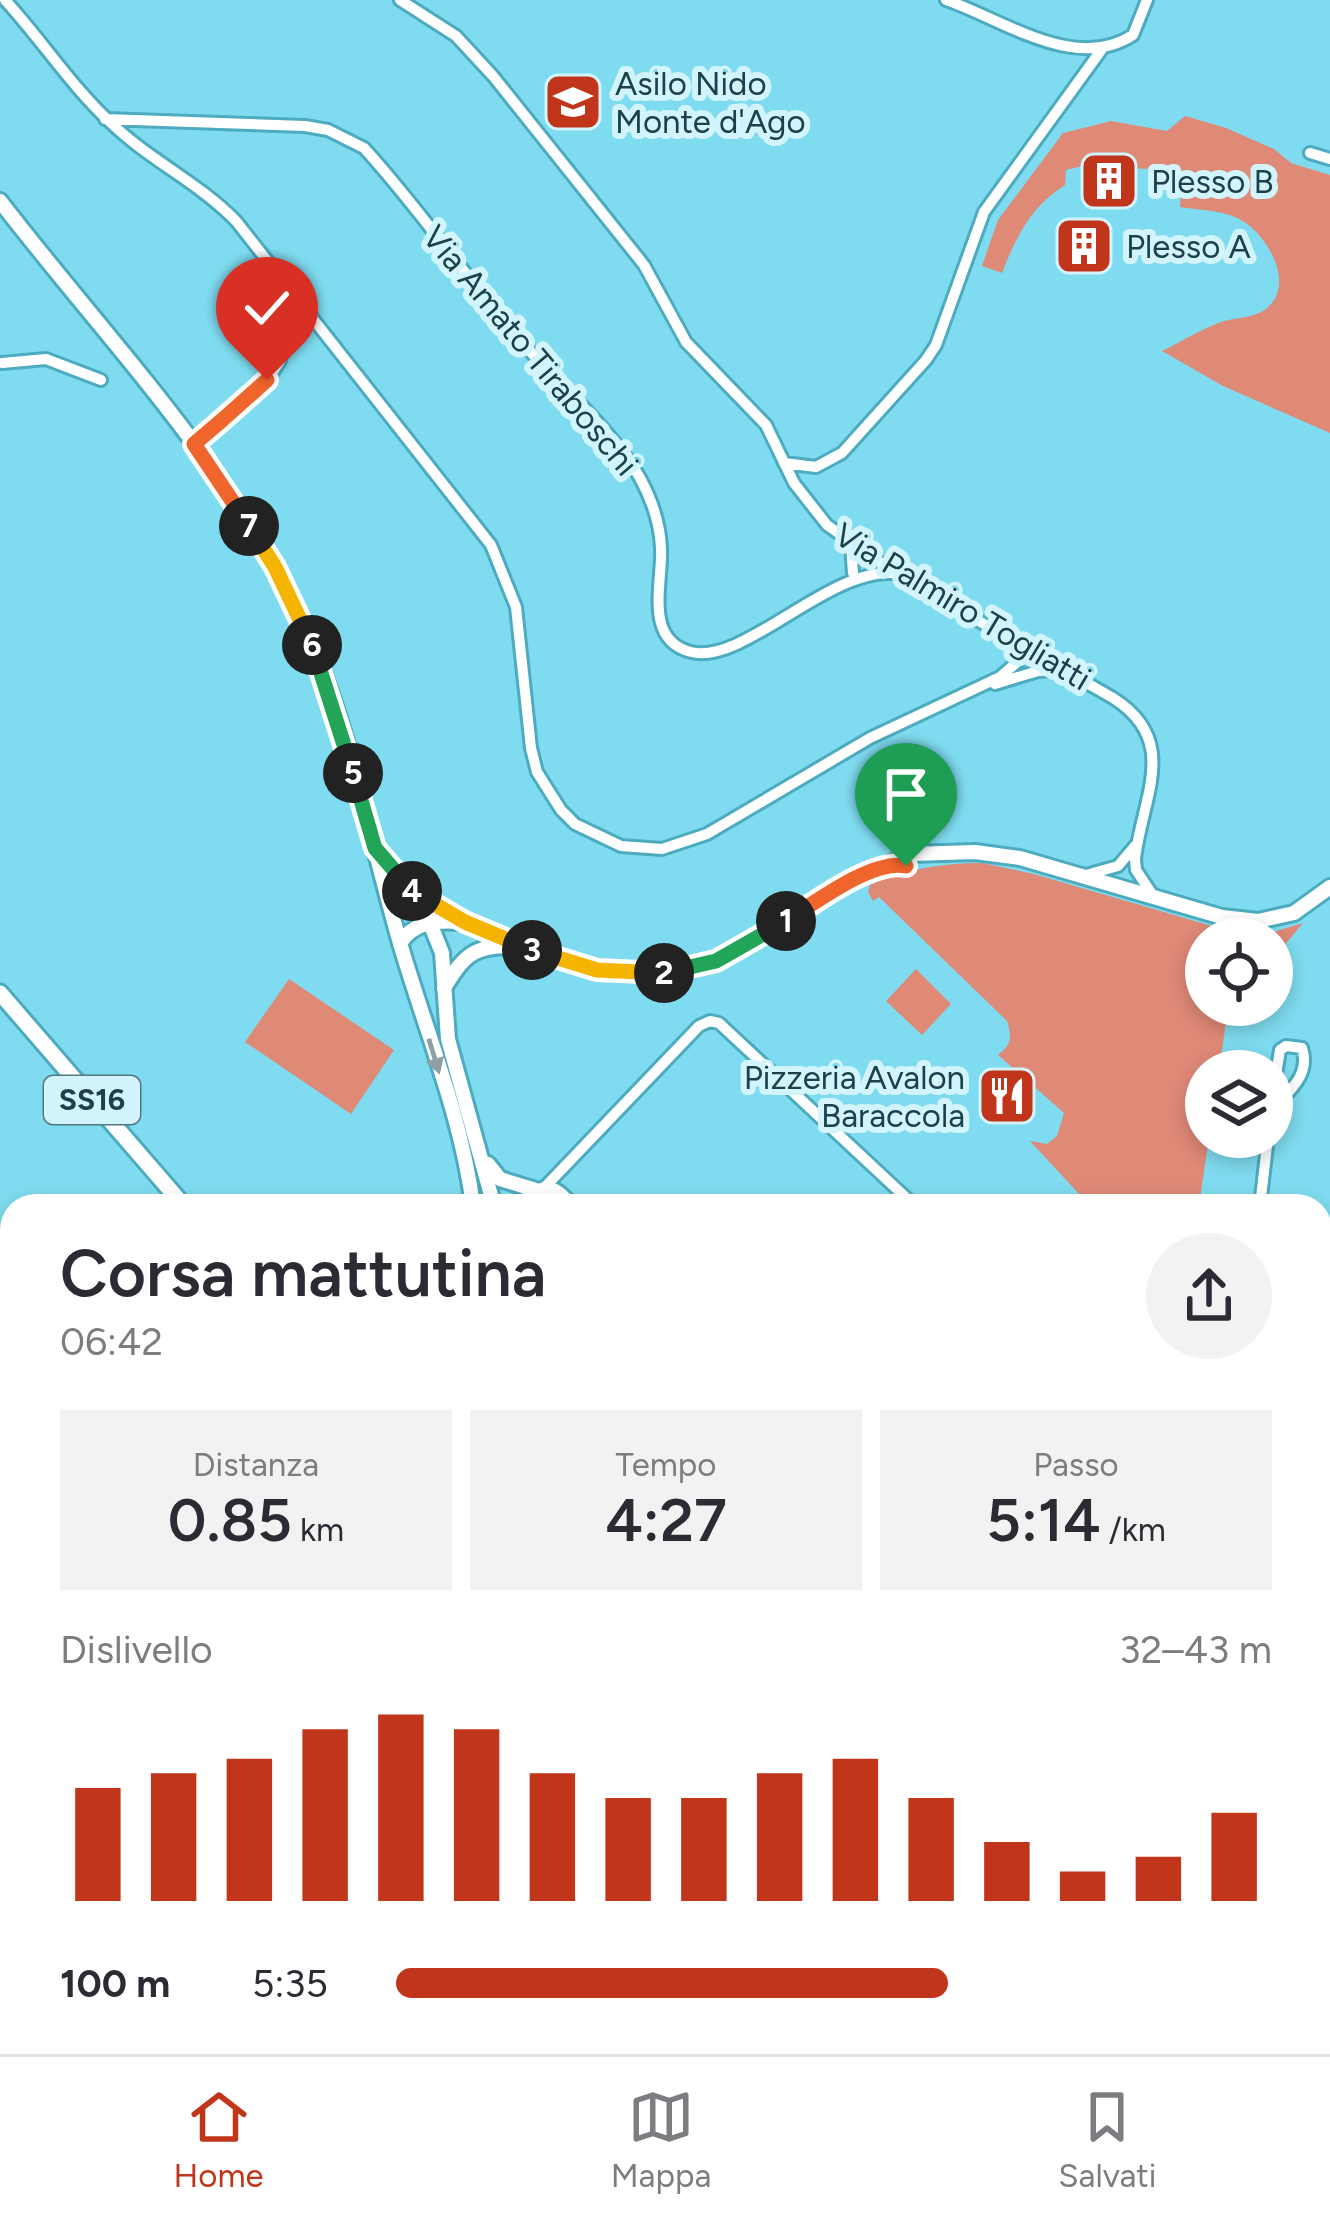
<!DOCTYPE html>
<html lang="it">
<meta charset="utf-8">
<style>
body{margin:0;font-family:Figtree,sans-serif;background:#f2f2f3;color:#2b2b33;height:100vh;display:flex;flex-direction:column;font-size:45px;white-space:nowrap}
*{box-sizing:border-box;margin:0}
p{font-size:39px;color:#7c7c81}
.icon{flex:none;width:66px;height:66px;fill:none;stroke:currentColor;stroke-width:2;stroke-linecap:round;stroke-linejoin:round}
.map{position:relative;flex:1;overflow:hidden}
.details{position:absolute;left:0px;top:1194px;width:1332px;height:861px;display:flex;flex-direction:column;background:#fff;border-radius:36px 36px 0 0;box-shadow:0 6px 18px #0003}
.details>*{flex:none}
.fabs{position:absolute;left:1185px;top:918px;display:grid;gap:24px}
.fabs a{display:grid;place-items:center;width:108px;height:108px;border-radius:50%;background:#fff;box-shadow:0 6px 18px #0003;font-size:60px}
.pin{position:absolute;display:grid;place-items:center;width:102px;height:102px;color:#fff;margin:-123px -51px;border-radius:50% 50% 50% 0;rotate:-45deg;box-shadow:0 0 12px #0007}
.pin .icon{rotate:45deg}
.km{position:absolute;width:60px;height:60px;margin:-30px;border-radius:50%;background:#222;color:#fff;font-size:33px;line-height:60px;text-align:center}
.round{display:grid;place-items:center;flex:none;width:126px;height:126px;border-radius:63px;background:#f2f2f3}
.head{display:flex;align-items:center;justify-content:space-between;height:204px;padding:0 60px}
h1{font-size:66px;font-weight:600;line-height:90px}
.metrics{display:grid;grid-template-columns:repeat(3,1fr);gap:18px;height:204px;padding:12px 60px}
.metrics div{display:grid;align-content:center;border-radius:0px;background:#f2f2f3;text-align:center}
.metrics b{font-size:60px;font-weight:600}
.metrics small{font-size:33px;font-weight:400}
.metrics p{font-size:33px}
.chart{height:336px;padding:24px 60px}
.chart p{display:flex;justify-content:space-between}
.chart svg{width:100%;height:216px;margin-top:12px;stroke:#c1361b;stroke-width:6}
ul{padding:0 60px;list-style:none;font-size:39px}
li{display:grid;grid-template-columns:192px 144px 1fr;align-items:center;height:90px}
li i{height:30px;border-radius:15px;background:#c1361b}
.menu{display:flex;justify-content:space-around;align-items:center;height:168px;border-top:3px solid #e1e1e2;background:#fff;font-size:33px;color:#7c7c81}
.menu a{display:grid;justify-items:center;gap:6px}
.menu .on{color:#c1361b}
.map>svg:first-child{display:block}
.green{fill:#df8977}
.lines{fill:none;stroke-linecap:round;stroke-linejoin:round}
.stream{stroke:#2591a5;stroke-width:3}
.street-casing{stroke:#4cabbe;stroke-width:16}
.secondary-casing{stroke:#4cabbe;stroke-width:20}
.primary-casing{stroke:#4cabbe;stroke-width:21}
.street{stroke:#fff;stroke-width:10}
.secondary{stroke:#fff;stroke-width:14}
.primary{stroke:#fff;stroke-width:15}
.oneway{fill:#8da0a4}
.split-1-casing{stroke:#fff;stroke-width:24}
.split-2-casing{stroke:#fff;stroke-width:24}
.split-3-casing{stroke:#fff;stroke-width:24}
.split-4-casing{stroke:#fff;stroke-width:24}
.split-5-casing{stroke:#fff;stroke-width:24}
.split-6-casing{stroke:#fff;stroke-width:24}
.split-7-casing{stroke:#fff;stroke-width:24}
.split-8-casing{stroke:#fff;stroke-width:24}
.split-9-casing{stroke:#fff;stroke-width:24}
.split-1{stroke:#f0652b;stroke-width:15}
.split-2{stroke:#22a559;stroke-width:15}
.split-3{stroke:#f5b400;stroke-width:15}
.split-4{stroke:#f5b400;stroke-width:15}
.split-5{stroke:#22a559;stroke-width:15}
.split-6{stroke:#22a559;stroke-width:15}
.split-7{stroke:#f5b400;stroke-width:15}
.split-8{stroke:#f0652b;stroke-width:15}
.split-9{stroke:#f0652b;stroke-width:15}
.labels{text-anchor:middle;stroke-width:12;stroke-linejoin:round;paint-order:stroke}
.shield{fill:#d2f4fc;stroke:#52777f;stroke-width:3}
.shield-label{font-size:30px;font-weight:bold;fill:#1b424a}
.poi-label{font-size:33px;fill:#1b424a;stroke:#d2f4fc;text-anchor:start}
.street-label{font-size:33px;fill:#1b424a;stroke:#d2f4fc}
</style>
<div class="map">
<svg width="1330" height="2054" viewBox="0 0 1330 2054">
<rect width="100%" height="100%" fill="#7fdcf0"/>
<path class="green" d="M1185,116L1226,128L1274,149L1291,163L1330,175V433L1223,386L1162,351C1181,342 1201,329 1221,322C1236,317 1252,319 1266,309C1298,284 1265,229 1235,217C1219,210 1197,210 1180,207L1181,188L1153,169L1119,168V164L1095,163L1066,170L1065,185C1031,206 1016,237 1002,273L982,266L998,220L1063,133L1111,121L1167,131Z
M982,863L1034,874L1222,929L1273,932L1303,923L1272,960V939H1206V1005H1235L1227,1015L1219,1071H1206L1209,1137L1199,1206H1077L1081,1196L1030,1141L1047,1144L1057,1136L1064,1113L998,1055C1012,1045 1012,1037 1007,1021L879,897L873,901L868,892L870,885C906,869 942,863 982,863Z
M916,969L951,1004L922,1035L886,1001Z
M289,979L394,1050L351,1114L245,1042Z"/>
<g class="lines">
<path class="stream" d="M928,2043L937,2054"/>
<g class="street-casing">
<path id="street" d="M5,0C41,39 71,86 110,122C149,160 198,182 236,221L491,545L516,607L531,748L537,772L561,810L575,824L621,846L662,849L707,834L870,738L1000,677L1031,650
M400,0L456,36L493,76L644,265L686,342L766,425L794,483L827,525L895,573L1113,698C1181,741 1142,797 1135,859L1136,870L1154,897
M946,0C1002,19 1075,73 1133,35L1147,0
M105,119L305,126L328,130L364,148C420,209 466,278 520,340C556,382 614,432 640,478C652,500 660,524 661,548C663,582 643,640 691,652C743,665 825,571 891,573
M1310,153L1330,159
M2,363L46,359L101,380
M194,444L267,381L280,361L283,282
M784,463L816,467L842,453L926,360L936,345L984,212L1102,49
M851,545L853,573
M995,684L1038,671L1064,669
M1086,875L1118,866L1135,846
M1272,1100L1280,1050L1286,1046L1302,1048C1311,1075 1289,1091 1272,1110
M544,1188L699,1026L710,1021L719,1023L915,1206
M1260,1206L1268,1137
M1320,1318H1330
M1320,1681L1330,1691
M1320,1888L1330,1902
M80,2043L81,2054
M698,2043L705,2054
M945,2043L954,2054
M336,2054L354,2043
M431,2054L437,2043
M792,2054L806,2043"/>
</g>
<g class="secondary-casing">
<path id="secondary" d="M0,201C106,339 235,469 306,630C350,729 370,839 400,943C425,1029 462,1117 473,1206
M382,856L430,923L442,953L448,1039L494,1206
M403,884L436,908L544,955L597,970L650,973H672L716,961L849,883L911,854L975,852L1020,858L1222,917L1258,921L1294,913L1330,887
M400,944C412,922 437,920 460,922
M444,988C465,954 474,945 516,946
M488,1164L500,1179L539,1191
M517,1206C542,1188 549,1179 571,1206
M1320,1351L1330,1341
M1223,2043L1228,2054"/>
</g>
<g class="primary-casing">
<path id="primary" d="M0,993L184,1206
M833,2043L847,2054
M912,2043L919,2054
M879,2054L892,2043"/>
</g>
<use href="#street" class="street"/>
<use href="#secondary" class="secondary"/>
<use href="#primary" class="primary"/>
</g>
<defs><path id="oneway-solid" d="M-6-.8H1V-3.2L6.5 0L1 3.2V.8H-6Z" transform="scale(3)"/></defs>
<use class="oneway" href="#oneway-solid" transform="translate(434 1056) rotate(73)"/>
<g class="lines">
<g class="split-1-casing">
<path id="split-1" d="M786,921C815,903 872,859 906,866"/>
</g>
<g class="split-2-casing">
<path id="split-2" d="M664,973L716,961L786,921"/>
</g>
<g class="split-3-casing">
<path id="split-3" d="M532,950L597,970L664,973"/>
</g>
<g class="split-4-casing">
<path id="split-4" d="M412,891L465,922L532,950"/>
</g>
<g class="split-5-casing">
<path id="split-5" d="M353,773L375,848L412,891"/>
</g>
<g class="split-6-casing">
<path id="split-6" d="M312,645L353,773"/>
</g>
<g class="split-7-casing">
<path id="split-7" d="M249,526L275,567L312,645"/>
</g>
<g class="split-8-casing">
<path id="split-8" d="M221,421L194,444L249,526"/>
</g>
<g class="split-9-casing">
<path id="split-9" d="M221,421L267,380"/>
</g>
<use href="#split-1" class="split-1"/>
<use href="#split-2" class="split-2"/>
<use href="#split-3" class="split-3"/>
<use href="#split-4" class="split-4"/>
<use href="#split-5" class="split-5"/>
<use href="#split-6" class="split-6"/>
<use href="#split-7" class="split-7"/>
<use href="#split-8" class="split-8"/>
<use href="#split-9" class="split-9"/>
</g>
<defs>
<g id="school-square" transform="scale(3)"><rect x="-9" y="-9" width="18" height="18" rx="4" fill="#c1361b" stroke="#d2f4fc"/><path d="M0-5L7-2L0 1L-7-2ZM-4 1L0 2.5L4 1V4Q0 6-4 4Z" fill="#fff"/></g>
<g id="building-square" transform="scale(3)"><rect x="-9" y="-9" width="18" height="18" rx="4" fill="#c1361b" stroke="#d2f4fc"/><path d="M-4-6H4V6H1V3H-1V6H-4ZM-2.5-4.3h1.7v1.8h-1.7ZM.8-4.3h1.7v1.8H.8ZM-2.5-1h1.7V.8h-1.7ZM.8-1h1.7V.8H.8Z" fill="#fff"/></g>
<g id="restaurant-square" transform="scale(3)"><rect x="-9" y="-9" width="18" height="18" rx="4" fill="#c1361b" stroke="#d2f4fc"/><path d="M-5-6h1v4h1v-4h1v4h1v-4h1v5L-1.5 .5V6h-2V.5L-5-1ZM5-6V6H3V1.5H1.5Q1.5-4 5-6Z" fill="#fff"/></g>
</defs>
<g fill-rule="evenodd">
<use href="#school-square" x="573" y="102"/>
<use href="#building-square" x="1109" y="181"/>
<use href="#building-square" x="1084" y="246"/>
<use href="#restaurant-square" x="1007" y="1096"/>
</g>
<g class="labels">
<rect class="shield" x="44" y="1076" width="96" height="48" rx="9"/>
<g class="shield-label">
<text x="92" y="1110">SS16</text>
</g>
<g class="poi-label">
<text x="615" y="95">Asilo Nido<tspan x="615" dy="38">Monte d'Ago</tspan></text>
<text x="1151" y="193">Plesso B</text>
<text x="1126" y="258">Plesso A</text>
<text x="965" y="1089" text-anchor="end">Pizzeria Avalon<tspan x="965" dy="38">Baraccola</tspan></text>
</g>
<g class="street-label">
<text transform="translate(531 350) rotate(50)" y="12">Via Amato Tiraboschi</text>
<text transform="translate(963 606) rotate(31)" y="12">Via Palmiro Togliatti</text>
</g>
</g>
</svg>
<div class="fabs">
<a><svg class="icon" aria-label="locate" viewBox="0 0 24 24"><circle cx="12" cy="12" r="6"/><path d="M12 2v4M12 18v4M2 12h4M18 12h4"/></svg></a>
<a><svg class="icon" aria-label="layers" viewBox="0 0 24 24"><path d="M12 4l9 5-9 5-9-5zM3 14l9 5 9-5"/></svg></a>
</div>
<div class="pin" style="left:906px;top:866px;background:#1e9e55"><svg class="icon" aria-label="arrive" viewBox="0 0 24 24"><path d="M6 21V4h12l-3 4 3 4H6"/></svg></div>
<div class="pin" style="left:267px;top:380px;background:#d93025"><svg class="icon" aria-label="check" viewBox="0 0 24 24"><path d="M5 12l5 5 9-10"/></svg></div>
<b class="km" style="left:786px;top:921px">1</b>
<b class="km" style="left:664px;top:973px">2</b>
<b class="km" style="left:532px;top:950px">3</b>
<b class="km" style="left:412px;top:891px">4</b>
<b class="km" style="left:353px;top:773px">5</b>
<b class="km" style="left:312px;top:645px">6</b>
<b class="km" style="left:249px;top:526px">7</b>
<section class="details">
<div class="head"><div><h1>Corsa mattutina</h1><p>06:42</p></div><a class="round"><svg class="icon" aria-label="share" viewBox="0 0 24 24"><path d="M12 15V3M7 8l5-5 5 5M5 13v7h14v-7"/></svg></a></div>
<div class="metrics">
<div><p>Distanza</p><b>0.85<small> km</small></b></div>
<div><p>Tempo</p><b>4:27</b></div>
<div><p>Passo</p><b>5:14<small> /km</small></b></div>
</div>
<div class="chart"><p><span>Dislivello</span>32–43 m</p>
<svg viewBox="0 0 160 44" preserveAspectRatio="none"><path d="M5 44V21M15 44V18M25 44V15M35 44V9M45 44V6M55 44V9M65 44V18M75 44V23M85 44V23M95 44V18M105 44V15M115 44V23M125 44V32M135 44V38M145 44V35M155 44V26"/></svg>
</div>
<ul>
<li><b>100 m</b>5:35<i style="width:63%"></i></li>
</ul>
</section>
</div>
<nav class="menu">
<a class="on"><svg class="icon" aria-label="home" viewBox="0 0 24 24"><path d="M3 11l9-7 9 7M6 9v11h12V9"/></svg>Home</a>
<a><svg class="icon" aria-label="map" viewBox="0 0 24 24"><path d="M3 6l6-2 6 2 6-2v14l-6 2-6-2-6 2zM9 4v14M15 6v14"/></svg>Mappa</a>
<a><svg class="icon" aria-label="saved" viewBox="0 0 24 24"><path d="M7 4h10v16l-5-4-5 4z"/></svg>Salvati</a>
</nav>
